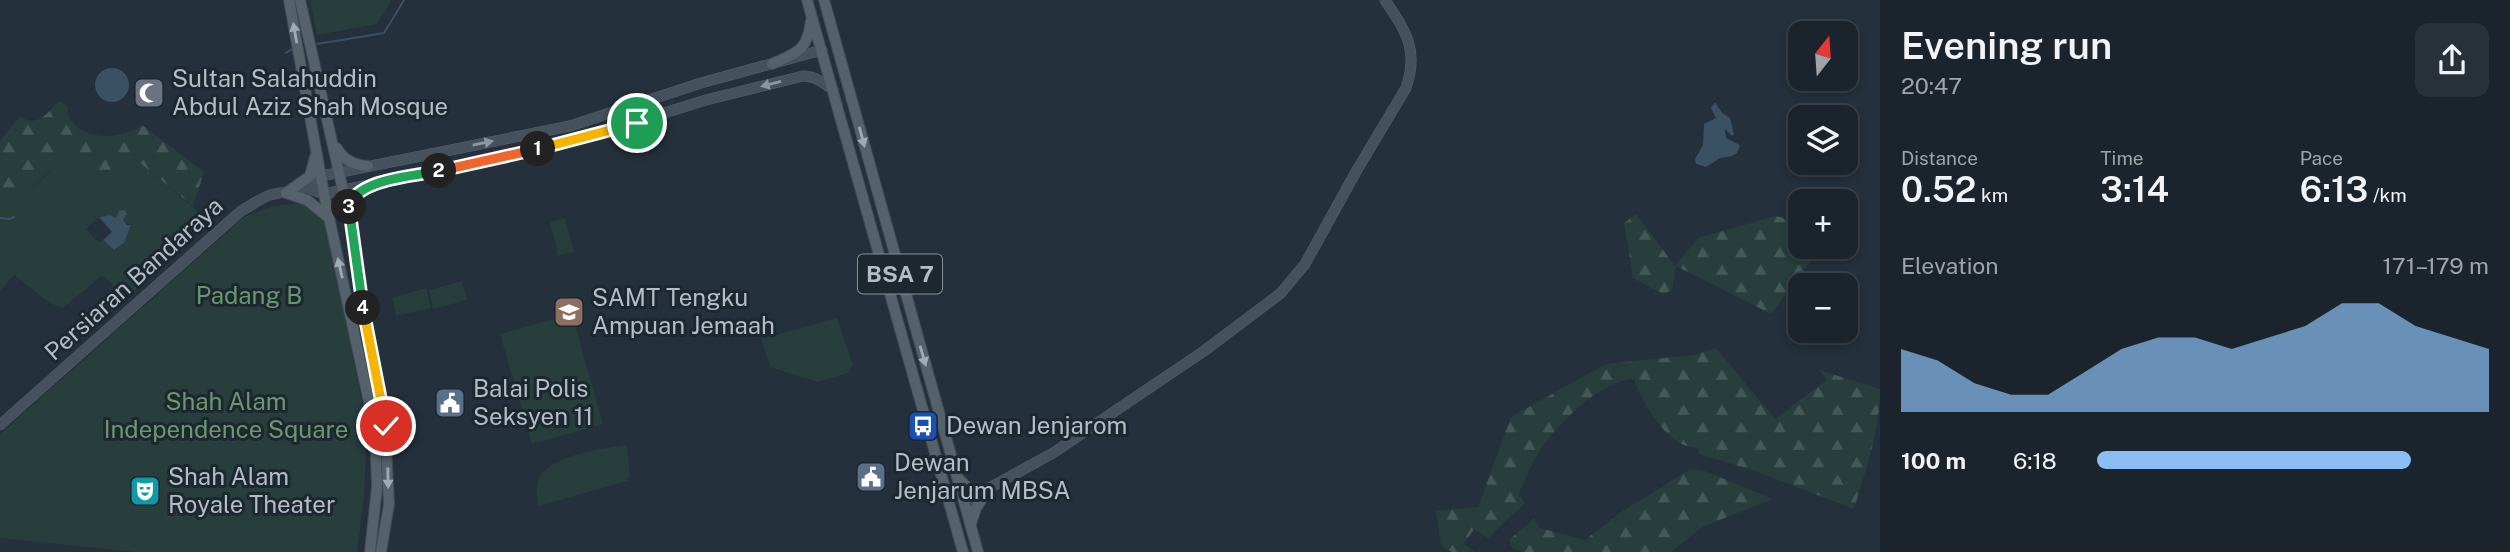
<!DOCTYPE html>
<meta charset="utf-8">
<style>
body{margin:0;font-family:"Public Sans",sans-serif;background:#283038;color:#f1f3f6;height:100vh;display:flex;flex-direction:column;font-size:26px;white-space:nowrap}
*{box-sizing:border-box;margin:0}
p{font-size:23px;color:#a0a4a9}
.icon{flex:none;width:38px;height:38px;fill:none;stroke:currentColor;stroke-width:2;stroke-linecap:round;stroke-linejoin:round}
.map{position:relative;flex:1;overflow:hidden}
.drawer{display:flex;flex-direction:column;background:#1b242c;width:630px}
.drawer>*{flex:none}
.needle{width:46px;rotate:17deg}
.fabs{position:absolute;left:1788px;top:21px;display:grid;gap:14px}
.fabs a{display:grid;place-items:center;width:70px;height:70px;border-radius:14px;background:#1b242c;box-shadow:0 4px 10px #0003,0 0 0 2px #394148;font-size:35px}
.pin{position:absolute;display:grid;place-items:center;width:60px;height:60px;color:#fff;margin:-30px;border:4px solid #fff;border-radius:50%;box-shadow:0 2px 7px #0007}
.km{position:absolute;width:35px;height:35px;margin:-18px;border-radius:50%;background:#222;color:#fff;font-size:19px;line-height:35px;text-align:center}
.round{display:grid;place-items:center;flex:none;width:74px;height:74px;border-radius:14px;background:#283038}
.head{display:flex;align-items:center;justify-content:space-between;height:119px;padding:0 21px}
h1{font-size:38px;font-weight:600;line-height:52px}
.figures{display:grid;grid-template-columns:repeat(3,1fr);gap:10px;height:119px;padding:7px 21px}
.figures div{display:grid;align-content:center}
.figures b{font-size:35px;font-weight:600}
.figures small{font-size:19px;font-weight:400}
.figures p{font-size:19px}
.chart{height:196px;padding:14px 21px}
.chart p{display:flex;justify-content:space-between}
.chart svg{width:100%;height:126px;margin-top:7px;fill:#8bbff3;opacity:.7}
ul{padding:0 21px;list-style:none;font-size:23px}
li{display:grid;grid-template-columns:112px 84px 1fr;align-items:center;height:52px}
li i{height:18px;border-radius:9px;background:#8bbff3}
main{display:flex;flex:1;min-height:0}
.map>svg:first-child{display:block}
.green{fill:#273e3d;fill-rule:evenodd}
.forest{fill:url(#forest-firs)}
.water{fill:#3a5063}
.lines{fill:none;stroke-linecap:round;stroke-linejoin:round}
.stream{stroke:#3a5063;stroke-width:2}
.secondary-casing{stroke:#566069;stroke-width:11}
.primary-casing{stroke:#414b54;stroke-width:12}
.secondary{stroke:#46515e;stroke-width:10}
.primary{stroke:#55616b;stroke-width:10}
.oneway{fill:#a0abb5}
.oneway2{fill:#8d97a2}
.split-1-casing{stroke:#fff;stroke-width:14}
.split-2-casing{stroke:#fff;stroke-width:14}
.split-3-casing{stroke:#fff;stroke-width:14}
.split-4-casing{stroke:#fff;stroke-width:14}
.split-5-casing{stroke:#fff;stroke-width:14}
.split-1{stroke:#f5b400;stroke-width:9}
.split-2{stroke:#f0652b;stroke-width:9}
.split-3{stroke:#22a559;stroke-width:9}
.split-4{stroke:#22a559;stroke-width:9}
.split-5{stroke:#f5b400;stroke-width:9}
.labels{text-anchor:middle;stroke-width:6;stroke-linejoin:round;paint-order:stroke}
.shield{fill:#1d2730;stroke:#86909a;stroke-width:2}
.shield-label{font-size:23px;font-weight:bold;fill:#b3bdc7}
.poi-label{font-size:24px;fill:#b3bdc7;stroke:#1d2730;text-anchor:start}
.street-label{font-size:24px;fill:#b3bdc7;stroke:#1d2730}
.park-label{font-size:24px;fill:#6b9770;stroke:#1d2730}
</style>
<main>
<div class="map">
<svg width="1880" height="552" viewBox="0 0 1880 552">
<defs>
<pattern id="forest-firs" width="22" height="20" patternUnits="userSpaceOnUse" patternTransform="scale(1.75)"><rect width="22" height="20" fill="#273e3d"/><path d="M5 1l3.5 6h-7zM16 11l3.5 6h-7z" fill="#445858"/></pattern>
</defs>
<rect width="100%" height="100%" fill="#24303b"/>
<path class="green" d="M310,0H392L377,24L317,35Z
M70,149L105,172L135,159L211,222L84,337L72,334L73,328L111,294L113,286L105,277H100L63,308C48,305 28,285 14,275L0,291V195C29,202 52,168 70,149ZM110,215L131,225L124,243L116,249H112L103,240L99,243L86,229L99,217Z
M304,203L324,213L367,428L364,497L357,552H135L0,538V434L244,217L273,206Z
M565,218L574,252L558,255L550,222Z
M462,281L467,300L433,309L429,290Z
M426,288L431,308L396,316L392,298Z
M572,314L603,424L532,444L500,334Z
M837,318L853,365L848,373L818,382L770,367L761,339Z
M627,445L630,476L627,481L538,506C537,497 535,487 539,478C551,455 604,448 627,445Z"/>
<path class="forest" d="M59,101L67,106C70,142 119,142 142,125L204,172L193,206L135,159C97,174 101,181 70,150C51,167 29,202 0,195V141L20,116C37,129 47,113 59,101Z
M1636,214L1675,266L1698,238L1776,216L1801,223V247H1821L1771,314L1676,266L1672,290L1663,294L1633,278L1624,223Z
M1716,348L1775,419L1827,380L1819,370L1880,389C1880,430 1866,470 1854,509L1753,470L1698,454L1699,449C1694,447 1686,447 1682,444C1659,432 1643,402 1634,379C1603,379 1560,422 1543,446C1533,459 1527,476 1520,490L1519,495L1525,503L1488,538L1474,529L1464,544L1476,552H1452L1441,546L1436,511L1478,507L1511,417L1606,364L1694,355Z
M1691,469L1705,471L1773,499L1702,527L1671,552H1522L1510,546V539L1534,519L1540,528L1585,540L1624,510Z"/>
<path class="water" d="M95 85a17 17 0 1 1 34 0a17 17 0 1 1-34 0Z
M1715,102L1722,113L1730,118L1734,134L1732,136L1725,129L1726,138L1740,145L1737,153L1732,156L1720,158L1706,167L1696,164L1695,159L1703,145L1704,124L1716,118L1711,108Z
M124,210L127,214L123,220L127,225H131L124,243L114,250L103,240L112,232L99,217L110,215L116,218L119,211Z"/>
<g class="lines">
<path class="stream" d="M317,44L384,33L404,0
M286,53L292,49
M0,218L9,219L14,217"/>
<g class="secondary-casing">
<path id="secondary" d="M308,188L324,194L513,156L590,136L706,100L803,76C815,76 824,83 833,90
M0,425L241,211C250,206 260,199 270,195C295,188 300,197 321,176L570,126L701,83L822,50
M964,502L1053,453L1204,351L1281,293L1305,264L1357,170L1406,88C1419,50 1406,31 1385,0"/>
</g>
<g class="primary-casing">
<path id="primary" d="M289,0L324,194L375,430L377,487L370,552
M300,0L349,217L361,299L385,426L389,504L381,552
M807,0L963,552
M824,0L978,552
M772,64C798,52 807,51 811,21
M337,148C343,160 354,165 368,166
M286,193L310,176L315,157
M286,193L307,200L328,217
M349,211C351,195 360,190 374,184
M958,478L969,489L988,490
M971,524L976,508L988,490"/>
</g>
<use href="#secondary" class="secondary"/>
<use href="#primary" class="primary"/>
</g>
<defs><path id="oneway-solid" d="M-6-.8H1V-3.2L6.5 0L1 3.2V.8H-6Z" transform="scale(1.75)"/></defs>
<g class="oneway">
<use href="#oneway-solid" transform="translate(295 33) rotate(-100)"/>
<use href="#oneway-solid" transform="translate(862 137) rotate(75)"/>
<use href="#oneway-solid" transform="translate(340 268) rotate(-103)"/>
<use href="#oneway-solid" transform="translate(923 356) rotate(74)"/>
<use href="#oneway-solid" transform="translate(388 478) rotate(89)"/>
</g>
<g class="oneway2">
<use href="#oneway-solid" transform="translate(771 84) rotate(166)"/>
<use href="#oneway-solid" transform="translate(483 143) rotate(-11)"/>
</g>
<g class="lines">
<g class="split-1-casing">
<path id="split-1" d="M538,149L637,123"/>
</g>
<g class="split-2-casing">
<path id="split-2" d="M439,171L538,149"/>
</g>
<g class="split-3-casing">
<path id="split-3" d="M349,207C356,179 414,176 439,171"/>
</g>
<g class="split-4-casing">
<path id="split-4" d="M349,207L363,308"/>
</g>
<g class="split-5-casing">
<path id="split-5" d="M363,308L386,426"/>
</g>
<use href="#split-1" class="split-1"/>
<use href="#split-2" class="split-2"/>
<use href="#split-3" class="split-3"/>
<use href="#split-4" class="split-4"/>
<use href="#split-5" class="split-5"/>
</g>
<defs>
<g id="mosque-square" transform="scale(1.575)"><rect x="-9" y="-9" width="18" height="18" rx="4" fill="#6b7280" stroke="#1d2730"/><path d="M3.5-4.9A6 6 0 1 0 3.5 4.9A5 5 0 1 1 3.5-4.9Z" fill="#fff"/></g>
<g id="school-square" transform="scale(1.575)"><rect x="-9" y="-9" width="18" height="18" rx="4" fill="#8d6e63" stroke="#1d2730"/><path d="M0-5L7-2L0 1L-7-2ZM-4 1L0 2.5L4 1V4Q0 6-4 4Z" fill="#fff"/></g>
<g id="civic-square" transform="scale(1.575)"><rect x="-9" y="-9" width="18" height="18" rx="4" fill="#5c6f8a" stroke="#1d2730"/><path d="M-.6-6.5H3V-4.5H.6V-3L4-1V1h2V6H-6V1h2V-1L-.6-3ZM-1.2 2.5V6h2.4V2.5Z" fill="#fff"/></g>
<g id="bus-square" transform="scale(1.575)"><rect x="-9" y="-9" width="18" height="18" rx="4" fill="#1a4fb4" stroke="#1d2730"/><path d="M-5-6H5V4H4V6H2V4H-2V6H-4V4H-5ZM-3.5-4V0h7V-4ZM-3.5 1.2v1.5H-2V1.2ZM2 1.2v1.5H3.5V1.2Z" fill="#fff"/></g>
<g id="theatre-square" transform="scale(1.575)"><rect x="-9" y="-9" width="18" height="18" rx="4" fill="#0f9aa8" stroke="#1d2730"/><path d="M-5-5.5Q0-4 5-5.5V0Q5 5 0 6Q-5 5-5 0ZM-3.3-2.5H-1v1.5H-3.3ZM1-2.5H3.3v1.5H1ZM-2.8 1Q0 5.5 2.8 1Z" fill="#fff"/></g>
</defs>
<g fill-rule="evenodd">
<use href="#mosque-square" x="149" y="93"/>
<use href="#school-square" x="569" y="312"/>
<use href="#civic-square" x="450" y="403"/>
<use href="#bus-square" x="923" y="426"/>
<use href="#civic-square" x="871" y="477"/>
<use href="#theatre-square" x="145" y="491"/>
</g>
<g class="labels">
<rect class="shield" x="858" y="254.5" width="84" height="39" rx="5"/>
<g class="shield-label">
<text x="900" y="282">BSA 7</text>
</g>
<g class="poi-label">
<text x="172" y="87">Sultan Salahuddin<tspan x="172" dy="28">Abdul Aziz Shah Mosque</tspan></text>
<text x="592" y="306">SAMT Tengku<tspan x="592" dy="28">Ampuan Jemaah</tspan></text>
<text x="473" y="397">Balai Polis<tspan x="473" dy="28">Seksyen 11</tspan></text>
<text x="946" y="434">Dewan Jenjarom</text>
<text x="894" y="471">Dewan<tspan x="894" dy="28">Jenjarum MBSA</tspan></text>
<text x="168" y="485">Shah Alam<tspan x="168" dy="28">Royale Theater</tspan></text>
</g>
<g class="street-label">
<text transform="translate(134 279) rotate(-42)" y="8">Persiaran Bandaraya</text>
</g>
<g class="park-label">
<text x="249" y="304">Padang B</text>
<text x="226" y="410">Shah Alam<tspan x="226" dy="28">Independence Square</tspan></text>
</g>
</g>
</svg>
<div class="fabs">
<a><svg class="needle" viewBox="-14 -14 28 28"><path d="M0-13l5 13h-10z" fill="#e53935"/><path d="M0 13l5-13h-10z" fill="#a0a4a9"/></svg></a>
<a><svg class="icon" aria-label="layers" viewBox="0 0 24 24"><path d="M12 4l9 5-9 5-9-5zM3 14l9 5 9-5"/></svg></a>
<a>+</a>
<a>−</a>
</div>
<div class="pin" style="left:637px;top:123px;background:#1e9e55"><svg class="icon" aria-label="arrive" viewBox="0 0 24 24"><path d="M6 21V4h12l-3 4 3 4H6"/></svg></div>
<div class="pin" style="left:386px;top:426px;background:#d93025"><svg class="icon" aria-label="check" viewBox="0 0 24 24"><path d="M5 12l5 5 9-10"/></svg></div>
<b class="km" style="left:538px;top:149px">1</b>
<b class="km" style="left:439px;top:171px">2</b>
<b class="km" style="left:349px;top:207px">3</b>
<b class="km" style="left:363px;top:308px">4</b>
</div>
<section class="drawer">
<div class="head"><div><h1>Evening run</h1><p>20:47</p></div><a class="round"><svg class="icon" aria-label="share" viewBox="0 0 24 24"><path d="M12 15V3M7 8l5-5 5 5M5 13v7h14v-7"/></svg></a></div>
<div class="figures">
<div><p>Distance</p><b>0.52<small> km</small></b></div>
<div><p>Time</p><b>3:14</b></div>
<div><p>Pace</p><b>6:13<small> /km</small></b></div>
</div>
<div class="chart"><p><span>Elevation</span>171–179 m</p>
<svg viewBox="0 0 160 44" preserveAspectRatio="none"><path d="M0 44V22L10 26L20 34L30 38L40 38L50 30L60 22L70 18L80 18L90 22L100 18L110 14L120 6L130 6L140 14L150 18L160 22V44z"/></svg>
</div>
<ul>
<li><b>100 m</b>6:18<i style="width:80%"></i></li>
</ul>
</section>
</main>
